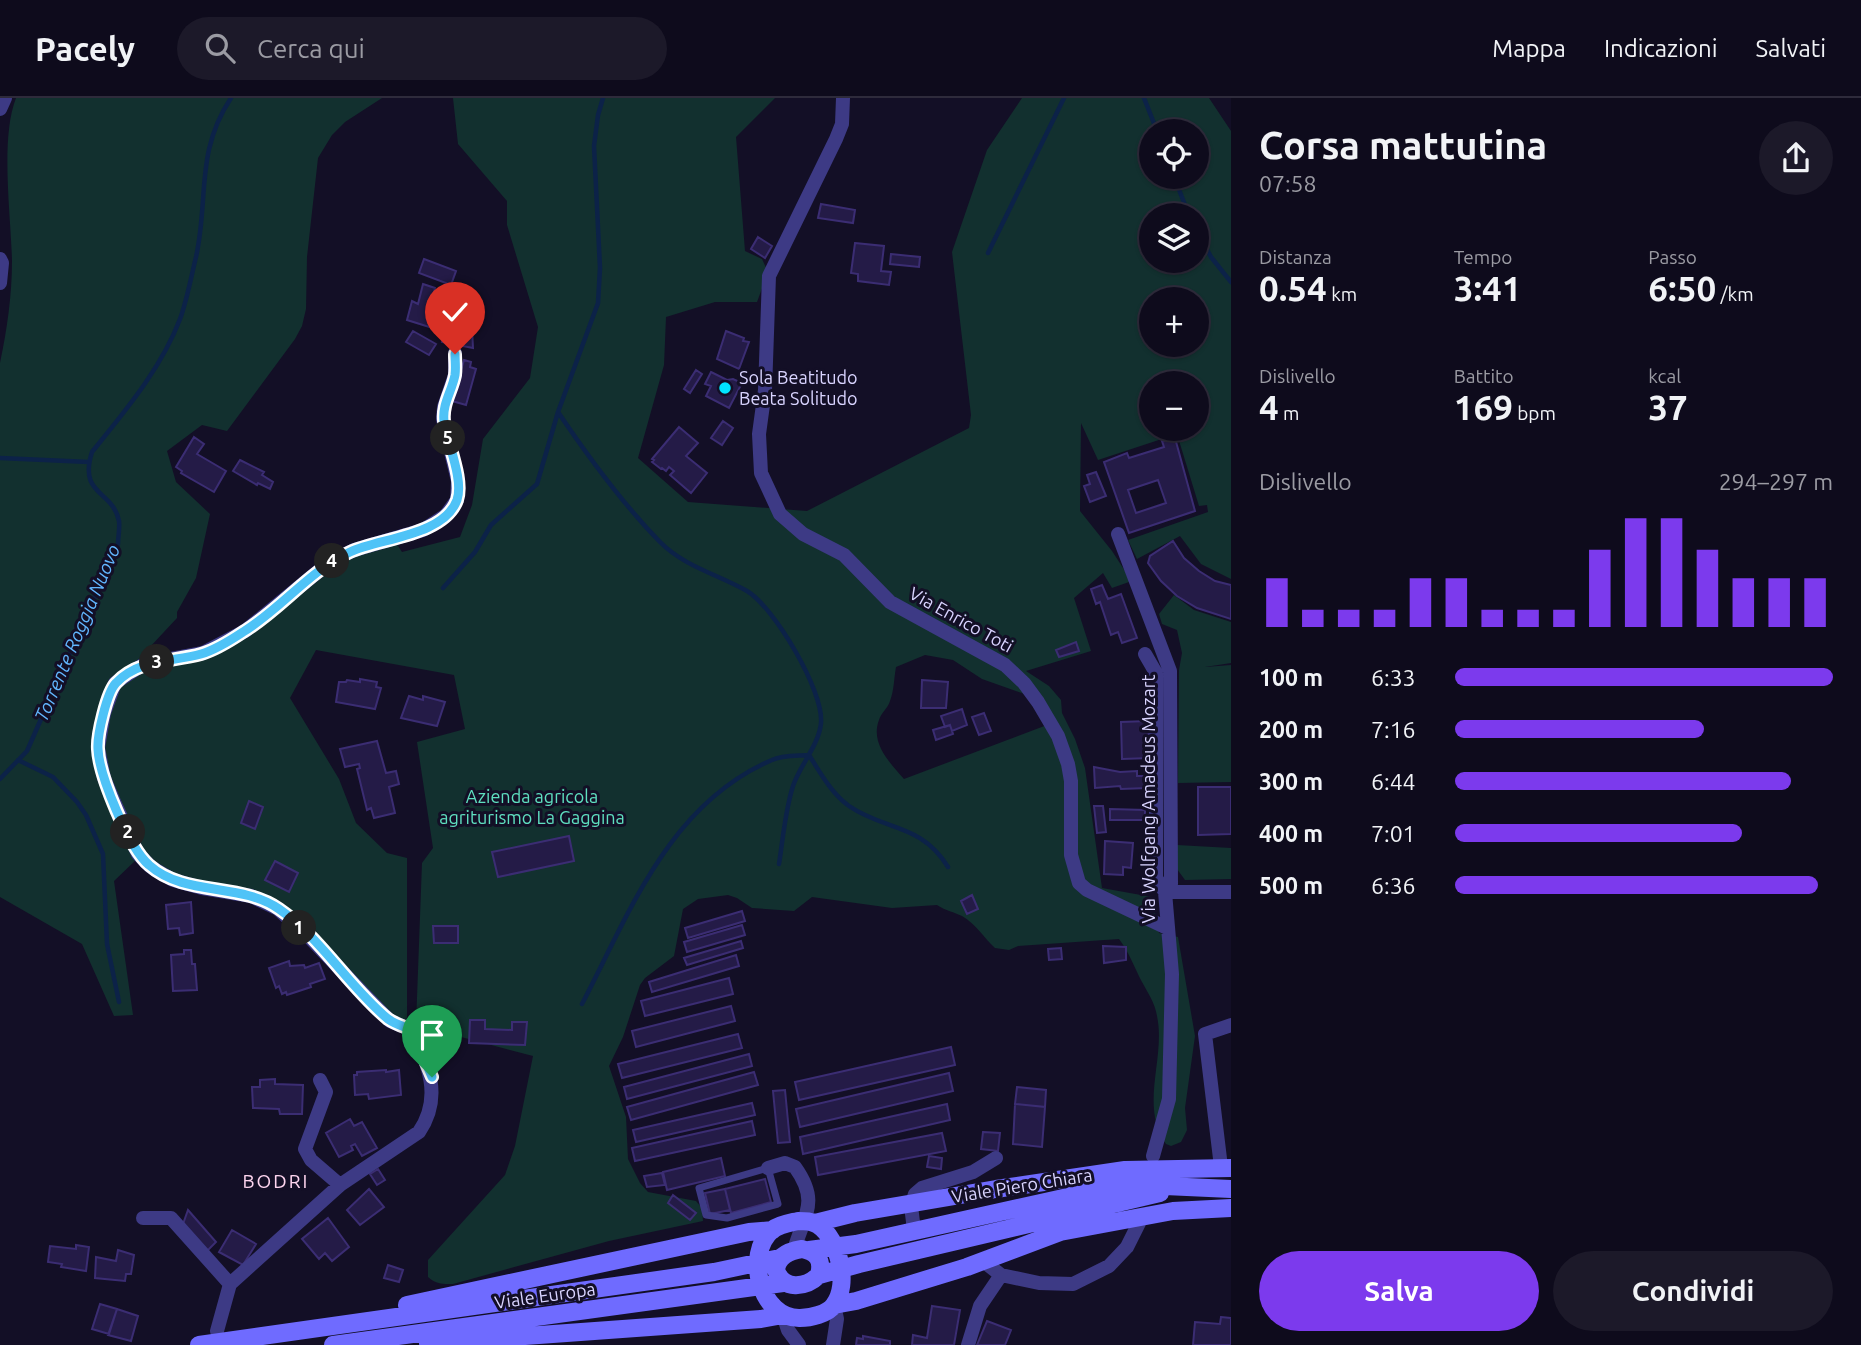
<!DOCTYPE html>
<html lang="it">
<meta charset="utf-8">
<style>
body{margin:0;font-family:Ubuntu,sans-serif;background:#1c1929;color:#f1f3f6;height:100vh;display:flex;flex-direction:column;font-size:26px;white-space:nowrap}
*{box-sizing:border-box;margin:0}
p{font-size:23px;color:#9b9ba3}
.icon{flex:none;width:38px;height:38px;fill:none;stroke:currentColor;stroke-width:2;stroke-linecap:round;stroke-linejoin:round}
.map{position:relative;flex:1;overflow:hidden}
.panel{display:flex;flex-direction:column;background:#0e0b1c;width:630px}
.panel>*{flex:none}
.fabs{position:absolute;left:1139px;top:21px;display:grid;gap:14px}
.fabs a{display:grid;place-items:center;width:70px;height:70px;border-radius:50%;background:#0e0b1c;box-shadow:0 2px 5px #0004,0 0 0 2px #2e2b3b;font-size:35px}
.pin{position:absolute;display:grid;place-items:center;width:60px;height:60px;color:#fff;margin:-72px -30px;border-radius:50% 50% 50% 0;rotate:-45deg;box-shadow:0 0 7px #0007}
.pin .icon{rotate:45deg}
.km{position:absolute;width:35px;height:35px;margin:-18px;border-radius:50%;background:#222;color:#fff;font-size:19px;line-height:35px;text-align:center}
.round{display:grid;place-items:center;flex:none;width:74px;height:74px;border-radius:37px;background:#1c1929}
.headline{display:flex;align-items:center;justify-content:space-between;height:119px;padding:0 28px}
h1{font-size:38px;font-weight:700;line-height:52px}
.stats{display:grid;grid-template-columns:repeat(3,1fr);gap:10px;height:119px;padding:7px 28px}
.stats div{display:grid;align-content:center}
.stats b{font-size:35px;font-weight:700}
.stats small{font-size:19px;font-weight:400}
.stats p{font-size:19px}
.chart{height:196px;padding:14px 28px}
.chart p{display:flex;justify-content:space-between}
.chart svg{width:100%;height:126px;margin-top:7px;stroke:#7c3aed;stroke-width:6}
.button{display:flex;gap:14px;margin-top:auto;padding:14px 28px}
.button a{flex:1;height:80px;border-radius:42px;background:#7c3aed;color:#fff;font-size:28px;font-weight:700;line-height:80px;text-align:center}
.button a+a{background:#1c1929;color:#f1f3f6}
ul{padding:0 28px;list-style:none;font-size:23px}
li{display:grid;grid-template-columns:112px 84px 1fr;align-items:center;height:52px}
li i{height:18px;border-radius:9px;background:#7c3aed}
header{display:flex;align-items:center;gap:42px;box-sizing:border-box;height:98px;padding:0 35px;background:#0e0b1c;border-bottom:2px solid #2e2b3b}
header strong{font-size:33px}
nav{display:flex;gap:38px;margin-inline-start:auto;font-size:24px}
.search{width:490px;height:63px;background:#1c1929;display:flex;align-items:center;gap:18px;box-sizing:border-box;padding:0 24px;border-radius:38px;color:#9b9ba3;font-size:26px}
main{display:flex;flex:1;min-height:0}
.map>svg:first-child{display:block}
.green{fill:#12302f;fill-rule:evenodd}
.lines{fill:none;stroke-linecap:round;stroke-linejoin:round}
.stream{stroke:#0c2248;stroke-width:4.5}
.building{fill:#241b47;stroke:#3b2d73;stroke-width:2;fill-rule:evenodd}
.lane{stroke:#3d3a85;stroke-width:7}
.street{stroke:#3d3a85;stroke-width:14}
.secondary{stroke:#6f6bff;stroke-width:18}
.route-casing{stroke:#fff;stroke-width:14}
.route{stroke:#4fc3f7;stroke-width:9}
.poi-dot{fill:#00e5ff;stroke:#130f26;stroke-width:2.5}
.labels{text-anchor:middle;stroke-width:6;stroke-linejoin:round;paint-order:stroke}
.poi-label{font-size:18px;fill:#d9d4ff;stroke:#130f26;text-anchor:start}
.street-label{font-size:18px;fill:#d9d4ff;stroke:#130f26}
.park-label{font-size:18px;fill:#5fe0c0;stroke:#130f26}
.water-label{font-size:19px;font-style:italic;fill:#62b6ff;stroke:#130f26}
.neighbourhood-label{font-size:19px;letter-spacing:2px;fill:#ffd6f0;stroke:#130f26}
</style>
<header>
<strong>Pacely</strong>
<div class="search"><svg class="icon" aria-label="search" viewBox="0 0 24 24"><circle cx="10" cy="10" r="6"/><path d="M15 15l6 6"/></svg>Cerca qui</div>
<nav><a>Mappa</a><a>Indicazioni</a><a>Salvati</a></nav>
</header>
<main>
<div class="map">
<svg width="1231" height="1247" viewBox="0 0 1231 1247">
<rect width="100%" height="100%" fill="#130f26"/>
<path class="green" d="M16,0H382L345,24L332,37L318,60L307,159L306,211L302,228L295,241L227,333L202,327L167,353L176,384L210,416L196,480L177,514V520L135,565L146,570L207,558L336,464L396,445L402,454L460,439L472,407L483,341L530,280L538,229L507,127V103L458,46L453,0H775L736,39L745,153L762,161L768,174L757,204H715L666,219L664,267L638,360L688,404L807,413L969,330L971,317L952,154L987,52L1022,0H1209L1231,33V481L1201,466L1180,438L1137,461L1128,442L1208,414L1207,407L1199,408L1177,336L1098,362L1081,325L1080,413L1112,453L1125,473L1129,484L1112,490L1103,475L1074,500L1091,553L1026,573L1049,588L1061,602L1062,615L1075,641L1085,670L1102,790L1152,799L1159,835L1178,839L1195,938L1185,1010L1187,1032L1181,1044L1171,1048L1166,1046C1139,1008 1166,960 1157,918C1155,905 1148,895 1142,884C1134,869 1129,854 1119,841L1018,848L1009,852L995,850C984,840 976,826 962,818C954,814 946,813 937,807L892,810L812,799L794,813L752,810L737,800L728,797L698,801L683,811L674,858L645,880L640,887L623,939L609,968L626,1019L628,1061L640,1085L648,1094L696,1103L702,1110L703,1123L609,1143L453,1186C443,1186 435,1186 428,1179V1162L505,1077L515,1048L533,958L416,927L422,765L433,750L417,644L465,631L454,577L316,552L290,600L339,681L356,725L387,755L407,760V920L400,924L279,809L176,779L137,761L114,783L133,917L114,918L82,846L0,799V265C7,232 12,197 12,163C11,117 0,41 16,0ZM1152,33H1197V79H1152ZM1152,117H1197V163H1152ZM1152,201H1197V247H1152ZM1152,285H1197V331H1152ZM925,557L953,562L982,581L1027,597L1047,627L904,681C890,665 870,645 879,622C881,615 888,610 890,603C894,593 894,580 896,569Z
M1174,497L1194,512L1231,524V565L1205,569L1231,567V684L1178,685L1179,572L1182,555L1177,532L1162,526L1159,516Z
M1177,747L1231,750V781L1185,782L1177,771Z"/>
<g class="lines">
<path class="stream" d="M1144,0L1157,33
M1174,79L1189,117
M1197,133L1211,159L1231,184
M988,155L1064,0
M558,314C589,360 621,404 660,444C685,469 717,476 747,493C774,509 824,593 821,625C819,647 800,667 793,688C785,713 783,741 779,766
M0,360L89,364
M443,490L475,454L491,427L537,386L558,314L598,205L600,170L594,48L598,17L603,0
M18,662L53,679L77,704L86,717L103,756L107,846L119,904
M0,681L27,653L118,446C118,439 120,430 119,423C113,392 78,398 92,354C125,313 161,271 180,221C187,202 191,179 196,159C209,101 195,54 231,0
M582,906C630,814 669,706 772,662C782,657 797,658 809,657C820,674 831,695 849,708C885,733 921,725 948,769"/>
</g>
<path class="building" d="M821,106L855,112L853,125L818,120Z
M758,139L772,148L765,160L751,151Z
M855,145L884,148L881,173L891,174L889,187L858,183V176L851,175Z
M891,156L920,159L919,169L890,166Z
M424,161L456,173L451,187L419,175Z
M423,186L435,190L433,198L447,203L439,232L407,222L412,203L418,206Z
M450,206L471,210L473,250L442,244Z
M413,233L436,246L429,257L406,244Z
M726,233L744,240L743,243L749,244L739,271L717,261Z
M464,262L471,264L470,269L476,271L466,307L452,303Z
M696,272L702,276L690,295L684,291Z
M711,274L727,282L733,281L742,285L729,310L706,298L711,288L705,286Z
M723,323L733,330L722,347L711,340Z
M679,329L698,345L686,358L707,375L691,395L670,377L674,373L669,369L666,373L662,370L661,371L652,364L654,362L652,361Z
M194,339L204,346L197,356L226,373L214,394L181,375L182,373L176,369Z
M1175,340L1195,413L1129,435L1104,364L1127,355L1129,360L1164,349L1162,343ZM1158,382L1166,405L1136,415L1128,392Z
M240,362L264,374L262,377L273,384L270,391L258,385L257,387L233,373Z
M1096,374L1106,398L1090,404L1084,388L1090,386L1087,377Z
M1173,443L1184,460L1199,473L1215,483L1231,487V521L1197,510L1177,498L1161,483L1148,465L1150,458Z
M1102,487L1108,501L1121,496L1137,540L1122,545L1118,534L1111,537L1100,504L1096,506L1091,491Z
M1076,544L1079,553L1059,559L1056,552Z
M360,581L377,584L376,589L381,590L375,611L336,604L339,584H346L347,582L360,584Z
M922,582L948,584L946,610H921Z
M409,598L423,602V598L445,604L437,628L401,620Z
M962,611L967,627L952,633L950,627L945,629L941,618Z
M984,615L991,633L979,637L972,619Z
M1148,623L1150,660L1122,661L1121,624Z
M950,627L953,636L936,642L933,632Z
M377,643L386,675L396,673L399,686L389,689L395,715L374,720L371,710L367,712L357,671L360,670L359,666L345,669L340,651Z
M1094,669L1120,674L1137,673V678H1146L1147,690L1121,691L1120,688L1095,690Z
M1198,689H1231V736L1198,737Z
M249,703L263,709L255,731L241,725Z
M1094,708H1103L1106,734L1097,735Z
M1110,711L1145,712V722H1110Z
M569,738L574,763L498,779L492,754Z
M1105,743L1133,745L1131,770L1123,769V777L1104,776Z
M275,763L298,775L289,794L265,782Z
M972,797L978,811L967,816L961,803Z
M191,804L193,835L180,837L179,830L168,831L166,807Z
M742,813L745,823L688,840L685,830Z
M742,827L745,837L687,854L684,844Z
M433,828H458V845H434Z
M741,843L743,850L687,867L684,860Z
M1103,848L1126,849V862L1104,865Z
M1061,850L1062,861L1049,862L1048,851Z
M184,852H191L192,866H195L197,892L173,893L171,857L184,856Z
M736,857L739,868L652,894L649,884Z
M289,863L290,868L304,867L305,870L319,865L325,881L310,886L311,889L287,897L286,894L282,896L279,888L276,890L269,870Z
M729,880L733,896L645,918L641,903Z
M731,908L735,923L636,949L632,933Z
M470,922H485V931L512,932V924H527L525,947L469,945Z
M738,936L742,950L622,980L618,966Z
M951,949L955,967L799,1002L795,984Z
M749,956L752,968L627,1001L624,989Z
M386,972V974L399,972L401,997L369,1001L368,996L355,997L354,977H357V974Z
M754,974L758,987L631,1022L627,1009Z
M949,975L953,993L800,1029L796,1011Z
M275,981V986L303,987L302,1016H280L279,1011L253,1010L252,989H260V982Z
M1017,989L1046,992L1045,1009L1015,1006Z
M785,992L790,1044L778,1045L773,993Z
M752,1005L755,1017L636,1044L633,1032Z
M947,1006L950,1022L803,1056L800,1039Z
M1015,1006L1045,1009L1042,1049L1013,1046Z
M350,1021L354,1028L362,1024L377,1050L362,1058L355,1046L351,1048L353,1052L339,1059L326,1035Z
M752,1023L755,1037L635,1063L632,1050Z
M983,1034L1000,1035L998,1053L981,1051Z
M942,1035L946,1053L818,1077L815,1059Z
M929,1058L942,1060L941,1071L927,1069Z
M721,1060L725,1078L667,1092L663,1074Z
M378,1071L385,1082L377,1087L370,1076Z
M662,1075L665,1087L647,1089L644,1078Z
M765,1081L771,1104L731,1115L725,1091Z
M369,1091L384,1109L360,1127L347,1112Z
M725,1091L730,1112L710,1116L705,1095Z
M673,1097L696,1115L690,1122L668,1105Z
M188,1112L216,1144L207,1153L183,1126Z
M328,1120L349,1149L332,1163L325,1155L319,1161L302,1141Z
M232,1132L256,1146L243,1167L219,1154Z
M76,1147L89,1149L86,1173L61,1169L62,1166L48,1164L50,1148L76,1151Z
M118,1152L134,1157L131,1176H126L125,1183L95,1180L96,1159L116,1163Z
M388,1167L403,1172L399,1184L384,1180Z
M100,1206L117,1211L109,1236L92,1231Z
M932,1208L960,1212L954,1247H912L913,1237L927,1240Z
M117,1211L138,1218L131,1243L108,1237Z
M1221,1219L1231,1220V1247H1193L1195,1224L1220,1226Z
M987,1223L1011,1232L1005,1247H977Z
M863,1238L890,1243V1247H856L857,1240L863,1241Z"/>
<g class="lines">
<path class="lane" d="M768,1070L778,1106L727,1120L706,1117L699,1090Z"/>
<path class="street" d="M843,0L842,26L836,41L769,178L765,292L759,336L761,375L780,416L803,436L844,457L890,504L1005,567L1024,585L1038,604L1058,638L1068,666L1071,683V757L1079,785L1087,792L1167,830
M0,11L5,0
M0,161L2,165L0,185
M1118,436L1170,573L1171,786L1165,794L1172,876L1169,1001L1153,1058
M1145,556L1156,575V780L1165,794
M1165,794H1231
M320,982L326,994L305,1051L311,1062L340,1087
M1221,1069L1205,936L1231,927
M768,1070L785,1065L795,1069C820,1104 804,1117 794,1152
M143,1120H171L230,1186
M914,1132L911,1108L915,1096L922,1090L973,1074L996,1060
M983,1163L1001,1177L1039,1185L1073,1186L1109,1168L1127,1149L1139,1125
M783,1217L788,1232L799,1247
M217,1233L230,1186L340,1087L419,1034C443,999 428,966 412,932L390,923L310,840L278,811L251,798L202,790L173,782L151,769L138,756L115,706L104,680L98,650L104,615L115,585L144,566L203,555L245,533L331,463L354,452L423,432L446,417L457,402L458,383L443,321L444,309L455,277V255
M833,1247L837,1221L834,1207
M968,1247L980,1208L1001,1177"/>
<path class="secondary" d="M798,1123C805,1123 812,1123 818,1127C839,1141 850,1186 834,1207C828,1216 810,1220 800,1220C760,1221 744,1156 772,1132C780,1126 789,1125 798,1123Z
M815,1125L855,1115L996,1091L1125,1072L1231,1070
M802,1151C817,1154 823,1162 819,1177C806,1190 783,1193 776,1172C777,1158 789,1153 802,1151Z
M809,1152L856,1146L1104,1091L1143,1087L1231,1091
M819,1177L859,1166L1160,1095
M407,1207L749,1134L773,1132
M834,1207L856,1203L967,1169L1060,1134L1173,1113L1231,1110
M428,1245L761,1221L783,1217
M199,1247L714,1174L780,1160
M333,1247L783,1185"/>
</g>
<g class="lines">
<g class="route-casing">
<path id="route" d="M432,979L412,932C405,929 395,926 388,921C350,890 320,839 279,811C240,784 185,799 149,767C129,750 99,677 98,651C97,637 107,594 116,585C138,561 172,564 201,556C215,552 231,542 243,534C281,511 309,473 350,454C380,440 444,438 457,402C464,381 447,345 444,323C442,306 452,293 455,277C456,270 455,262 455,256"/>
</g>
<use href="#route" class="route"/>
</g>
<circle class="poi-dot" cx="725" cy="290" r="7"/>
<g class="labels">
<g class="poi-label">
<text x="739" y="286">Sola Beatitudo<tspan x="739" dy="21">Beata Solitudo</tspan></text>
</g>
<g class="street-label">
<text transform="translate(961 522) rotate(29)" y="6">Via Enrico Toti</text>
<text transform="translate(1149 701) rotate(-90)" y="6">Via Wolfgang Amadeus Mozart</text>
<text transform="translate(1022 1088) rotate(-9)" y="6">Viale Piero Chiara</text>
<text transform="translate(545 1198) rotate(-8)" y="6">Viale Europa</text>
</g>
<g class="park-label">
<text x="532" y="705">Azienda agricola<tspan x="532" dy="21">agriturismo La Gaggina</tspan></text>
</g>
<g class="water-label">
<text transform="translate(77 535) rotate(-67)" y="7">Torrente Roggia Nuovo</text>
</g>
<g class="neighbourhood-label">
<text x="276" y="1090">BODRI</text>
</g>
</g>
</svg>
<div class="fabs">
<a><svg class="icon" aria-label="locate" viewBox="0 0 24 24"><circle cx="12" cy="12" r="6"/><path d="M12 2v4M12 18v4M2 12h4M18 12h4"/></svg></a>
<a><svg class="icon" aria-label="layers" viewBox="0 0 24 24"><path d="M12 4l9 5-9 5-9-5zM3 14l9 5 9-5"/></svg></a>
<a>+</a>
<a>−</a>
</div>
<div class="pin" style="left:432px;top:979px;background:#1e9e55"><svg class="icon" aria-label="arrive" viewBox="0 0 24 24"><path d="M6 21V4h12l-3 4 3 4H6"/></svg></div>
<div class="pin" style="left:455px;top:256px;background:#d93025"><svg class="icon" aria-label="check" viewBox="0 0 24 24"><path d="M5 12l5 5 9-10"/></svg></div>
<b class="km" style="left:299px;top:830px">1</b>
<b class="km" style="left:128px;top:734px">2</b>
<b class="km" style="left:157px;top:564px">3</b>
<b class="km" style="left:332px;top:463px">4</b>
<b class="km" style="left:448px;top:340px">5</b>
</div>
<section class="panel">
<div class="headline"><div><h1>Corsa mattutina</h1><p>07:58</p></div><a class="round"><svg class="icon" aria-label="share" viewBox="0 0 24 24"><path d="M12 15V3M7 8l5-5 5 5M5 13v7h14v-7"/></svg></a></div>
<div class="stats">
<div><p>Distanza</p><b>0.54<small> km</small></b></div>
<div><p>Tempo</p><b>3:41</b></div>
<div><p>Passo</p><b>6:50<small> /km</small></b></div>
</div>
<div class="stats">
<div><p>Dislivello</p><b>4<small> m</small></b></div>
<div><p>Battito</p><b>169<small> bpm</small></b></div>
<div><p>kcal</p><b>37</b></div>
</div>
<div class="chart"><p><span>Dislivello</span>294–297 m</p>
<svg viewBox="0 0 160 44" preserveAspectRatio="none"><path d="M5 44V27M15 44V38M25 44V38M35 44V38M45 44V27M55 44V27M65 44V38M75 44V38M85 44V38M95 44V17M105 44V6M115 44V6M125 44V17M135 44V27M145 44V27M155 44V27"/></svg>
</div>
<ul>
<li><b>100 m</b>6:33<i style="width:100%"></i></li>
<li><b>200 m</b>7:16<i style="width:66%"></i></li>
<li><b>300 m</b>6:44<i style="width:89%"></i></li>
<li><b>400 m</b>7:01<i style="width:76%"></i></li>
<li><b>500 m</b>6:36<i style="width:96%"></i></li>
</ul>
<div class="button"><a>Salva</a><a>Condividi</a></div>
</section>
</main>
